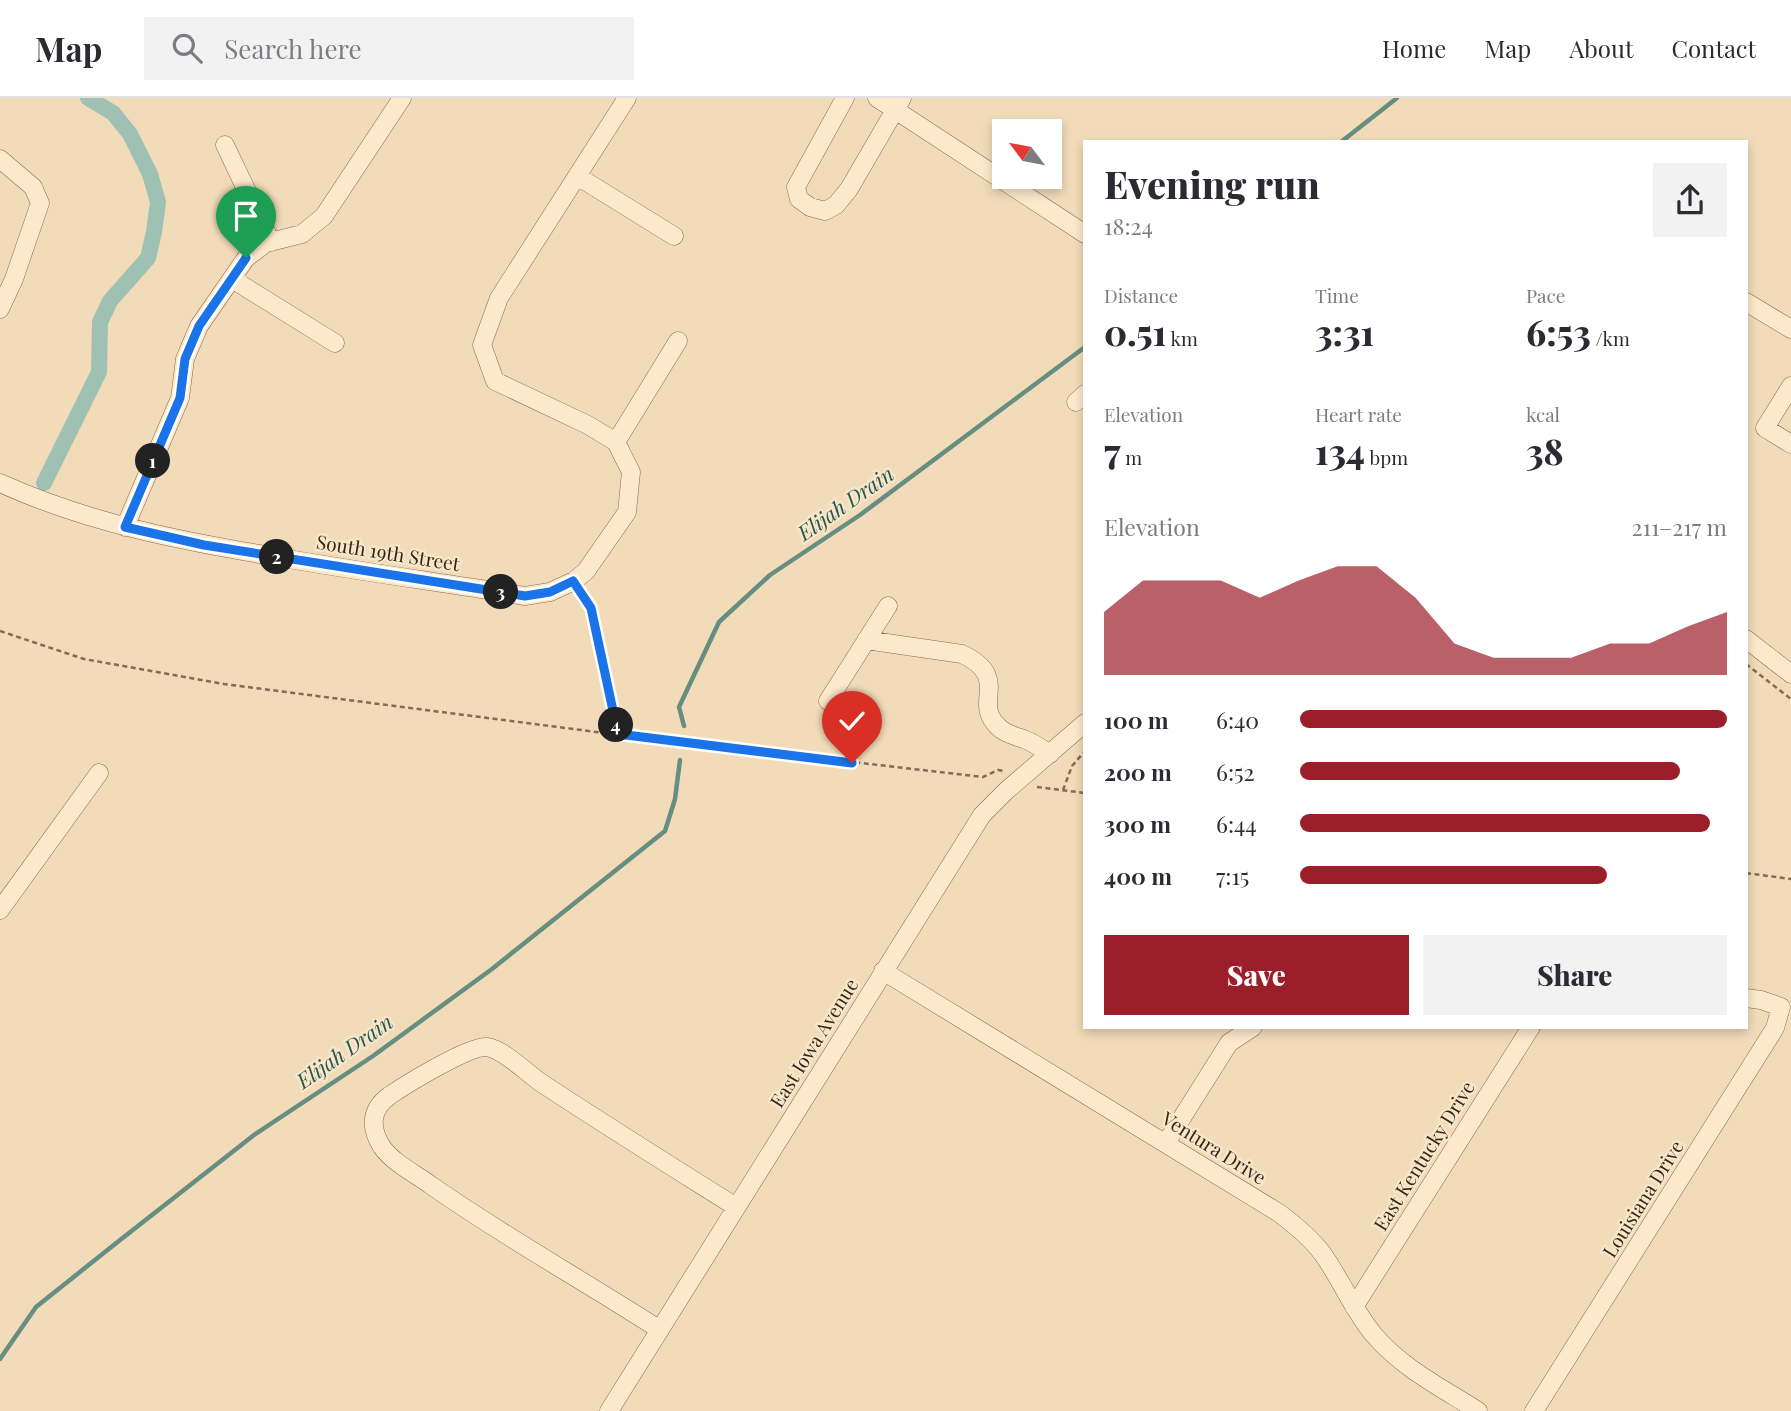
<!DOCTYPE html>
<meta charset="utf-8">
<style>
body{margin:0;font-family:"Playfair Display",serif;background:#f2f2f3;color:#2b2b33;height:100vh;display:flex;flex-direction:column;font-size:26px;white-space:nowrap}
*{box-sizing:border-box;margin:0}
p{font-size:23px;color:#7c7c81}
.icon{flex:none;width:38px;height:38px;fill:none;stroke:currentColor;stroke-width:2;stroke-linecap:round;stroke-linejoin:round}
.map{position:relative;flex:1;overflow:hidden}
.panel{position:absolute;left:1083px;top:42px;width:665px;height:889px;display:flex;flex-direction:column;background:#fff;border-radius:0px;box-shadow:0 4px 10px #0003}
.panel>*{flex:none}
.needle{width:46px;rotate:302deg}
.buttons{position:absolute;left:992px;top:21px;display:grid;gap:14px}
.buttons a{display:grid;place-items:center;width:70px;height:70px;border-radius:0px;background:#fff;box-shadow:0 4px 10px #0003;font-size:35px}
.pin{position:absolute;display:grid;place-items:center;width:60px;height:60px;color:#fff;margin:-72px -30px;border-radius:50% 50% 50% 0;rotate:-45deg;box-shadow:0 0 7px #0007}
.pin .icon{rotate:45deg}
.km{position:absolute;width:35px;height:35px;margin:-18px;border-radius:50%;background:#222;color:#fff;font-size:19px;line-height:35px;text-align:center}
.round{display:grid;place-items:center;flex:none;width:74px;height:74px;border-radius:0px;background:#f2f2f3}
.overview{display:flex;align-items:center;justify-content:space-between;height:119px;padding:0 21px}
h1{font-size:38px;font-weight:800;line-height:52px}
.stats{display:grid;grid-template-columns:repeat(3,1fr);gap:10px;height:119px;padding:7px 21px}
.stats div{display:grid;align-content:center}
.stats b{font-size:35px;font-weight:800}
.stats small{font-size:19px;font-weight:400}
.stats p{font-size:19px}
.chart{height:196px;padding:14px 21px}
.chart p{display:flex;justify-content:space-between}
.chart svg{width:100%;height:126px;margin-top:7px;fill:#9c1e2a;opacity:.7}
.cta{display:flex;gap:14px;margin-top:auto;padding:14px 21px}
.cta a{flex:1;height:80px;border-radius:0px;background:#9c1e2a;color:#fff;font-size:28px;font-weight:800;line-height:80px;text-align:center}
.cta a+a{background:#f2f2f3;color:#2b2b33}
ul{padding:0 21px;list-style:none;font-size:23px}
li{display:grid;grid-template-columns:112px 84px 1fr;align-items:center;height:52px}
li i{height:18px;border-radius:9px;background:#9c1e2a}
header{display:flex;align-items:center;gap:42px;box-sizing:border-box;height:98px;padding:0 35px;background:#fff;border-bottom:2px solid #e1e1e2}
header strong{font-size:33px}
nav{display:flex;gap:38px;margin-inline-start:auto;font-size:24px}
.search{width:490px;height:63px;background:#f2f2f3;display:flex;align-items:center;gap:18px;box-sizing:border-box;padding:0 24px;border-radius:0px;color:#7c7c81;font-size:26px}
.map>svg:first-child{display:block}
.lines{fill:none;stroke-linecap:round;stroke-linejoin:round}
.stream{stroke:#668e81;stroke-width:4.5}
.canal{stroke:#9ec1b4;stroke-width:16}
.minor-casing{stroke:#886a53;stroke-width:19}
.path{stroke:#886a53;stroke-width:2.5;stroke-dasharray:5 3.5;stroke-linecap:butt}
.minor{stroke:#fce9cc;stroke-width:18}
.route-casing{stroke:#fff;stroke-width:14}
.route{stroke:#1a73e8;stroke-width:9}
.labels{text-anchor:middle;stroke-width:5;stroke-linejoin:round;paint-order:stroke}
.street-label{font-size:19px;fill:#362519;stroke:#f8e6c9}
.water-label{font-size:21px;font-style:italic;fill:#275750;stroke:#f8e6c9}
</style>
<header>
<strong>Map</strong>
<div class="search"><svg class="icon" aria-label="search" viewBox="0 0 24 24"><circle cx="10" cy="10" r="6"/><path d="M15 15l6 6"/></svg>Search here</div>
<nav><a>Home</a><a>Map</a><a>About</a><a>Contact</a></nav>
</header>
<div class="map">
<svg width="1791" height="1313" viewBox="0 0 1791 1313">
<rect width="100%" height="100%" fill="#f1dbb9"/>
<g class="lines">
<path class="stream" d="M1341,44L1397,0
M684,628L679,609L719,524L770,477L860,417L1085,249
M0,1261L36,1209L115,1146L254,1037L373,958L492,871L665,733L675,701L680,662"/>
<path class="canal" d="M44,385L99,274L100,224L110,203L148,160L154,134L158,104L150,76L130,36L113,15L88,0"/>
<g class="minor-casing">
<path id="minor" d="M845,0L796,89L799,101L810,109L825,113L836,107L849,91L902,0
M877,0L1085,136
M225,47L271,144
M0,61L33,89L40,105L14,181L0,211
M577,78L674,138
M232,181L335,245
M1746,204L1791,231
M1791,288L1765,330L1791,346
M1076,304L1085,296
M616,344L678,243
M0,385C90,426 186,444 283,460C363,474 445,485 525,498L550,494L574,483L586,473L627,414L631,374L616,344L588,327L495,283L482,247L499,200L627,0
M125,429L180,300L185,261L199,228L246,160L266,145L302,136L324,118L402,0
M1746,541L1791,576
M866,542L962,556C1009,578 976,602 994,624C1003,636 1013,637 1026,642C1034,645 1042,651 1050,656
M828,603L888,508
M0,812L99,675
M883,873L1279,1115C1295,1127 1310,1139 1322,1155C1341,1181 1353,1212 1374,1237C1402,1270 1442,1290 1478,1313
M1166,1045L1229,945L1253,929
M1354,1209L1531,929
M660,1232C584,1183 505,1139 432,1088C416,1076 393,1065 382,1049C370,1030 370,1012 389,998C405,987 470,947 487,949C503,951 527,975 540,984C605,1027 671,1068 736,1109
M609,1313L982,717L1007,692L1085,625
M1534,1313L1775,930L1781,909L1761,902L1746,900"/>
</g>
<path class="path" d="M584,497L591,510L618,636
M0,533L84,561L224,586L643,640L983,679L998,672L1004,673
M1746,566L1791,601
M1037,689L1085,695
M1063,692L1072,668L1085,653
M1746,775L1791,781"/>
<use href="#minor" class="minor"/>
</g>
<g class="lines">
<g class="route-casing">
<path id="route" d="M246,160L199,228L185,261L180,300L125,429L204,447L525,498L550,494L573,483L591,510L618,636L852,665"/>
</g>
<use href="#route" class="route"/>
</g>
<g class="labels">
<g class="street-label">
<text transform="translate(388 455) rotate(9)" y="7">South 19th Street</text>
<text transform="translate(814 945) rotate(-58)" y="7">East Iowa Avenue</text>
<text transform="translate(1214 1050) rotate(32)" y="7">Ventura Drive</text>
<text transform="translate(1424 1058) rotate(-58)" y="7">East Kentucky Drive</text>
<text transform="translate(1643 1101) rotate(-58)" y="7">Louisiana Drive</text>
</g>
<g class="water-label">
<text transform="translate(846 406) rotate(-35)" y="7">Elijah Drain</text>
<text transform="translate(345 954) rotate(-35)" y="7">Elijah Drain</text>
</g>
</g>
</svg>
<div class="buttons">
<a><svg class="needle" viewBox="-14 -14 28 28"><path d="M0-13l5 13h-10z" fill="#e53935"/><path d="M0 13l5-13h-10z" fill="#7c7c81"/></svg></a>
</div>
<div class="pin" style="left:246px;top:160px;background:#1e9e55"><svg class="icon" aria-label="arrive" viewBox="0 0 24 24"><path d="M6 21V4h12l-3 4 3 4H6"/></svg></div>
<div class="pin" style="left:852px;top:665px;background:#d93025"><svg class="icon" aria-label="check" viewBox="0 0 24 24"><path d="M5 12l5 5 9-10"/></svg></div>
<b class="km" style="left:153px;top:363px">1</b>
<b class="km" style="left:277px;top:459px">2</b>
<b class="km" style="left:501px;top:494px">3</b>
<b class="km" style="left:616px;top:627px">4</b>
<section class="panel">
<div class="overview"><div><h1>Evening run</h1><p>18:24</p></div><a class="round"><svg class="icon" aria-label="share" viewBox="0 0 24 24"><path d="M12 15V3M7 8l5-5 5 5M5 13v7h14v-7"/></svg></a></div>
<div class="stats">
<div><p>Distance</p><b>0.51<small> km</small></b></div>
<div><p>Time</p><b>3:31</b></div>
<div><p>Pace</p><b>6:53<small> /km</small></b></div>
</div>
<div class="stats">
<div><p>Elevation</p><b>7<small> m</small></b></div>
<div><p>Heart rate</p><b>134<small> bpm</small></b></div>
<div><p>kcal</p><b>38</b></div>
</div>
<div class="chart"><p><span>Elevation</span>211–217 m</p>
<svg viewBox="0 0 160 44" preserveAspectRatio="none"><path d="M0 44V22L10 11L20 11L30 11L40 17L50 11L60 6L70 6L80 17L90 33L100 38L110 38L120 38L130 33L140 33L150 27L160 22V44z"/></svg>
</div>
<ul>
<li><b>100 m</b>6:40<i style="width:100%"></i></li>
<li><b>200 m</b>6:52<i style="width:89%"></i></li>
<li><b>300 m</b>6:44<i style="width:96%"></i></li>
<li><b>400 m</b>7:15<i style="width:72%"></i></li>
</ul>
<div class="cta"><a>Save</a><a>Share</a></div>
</section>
</div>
